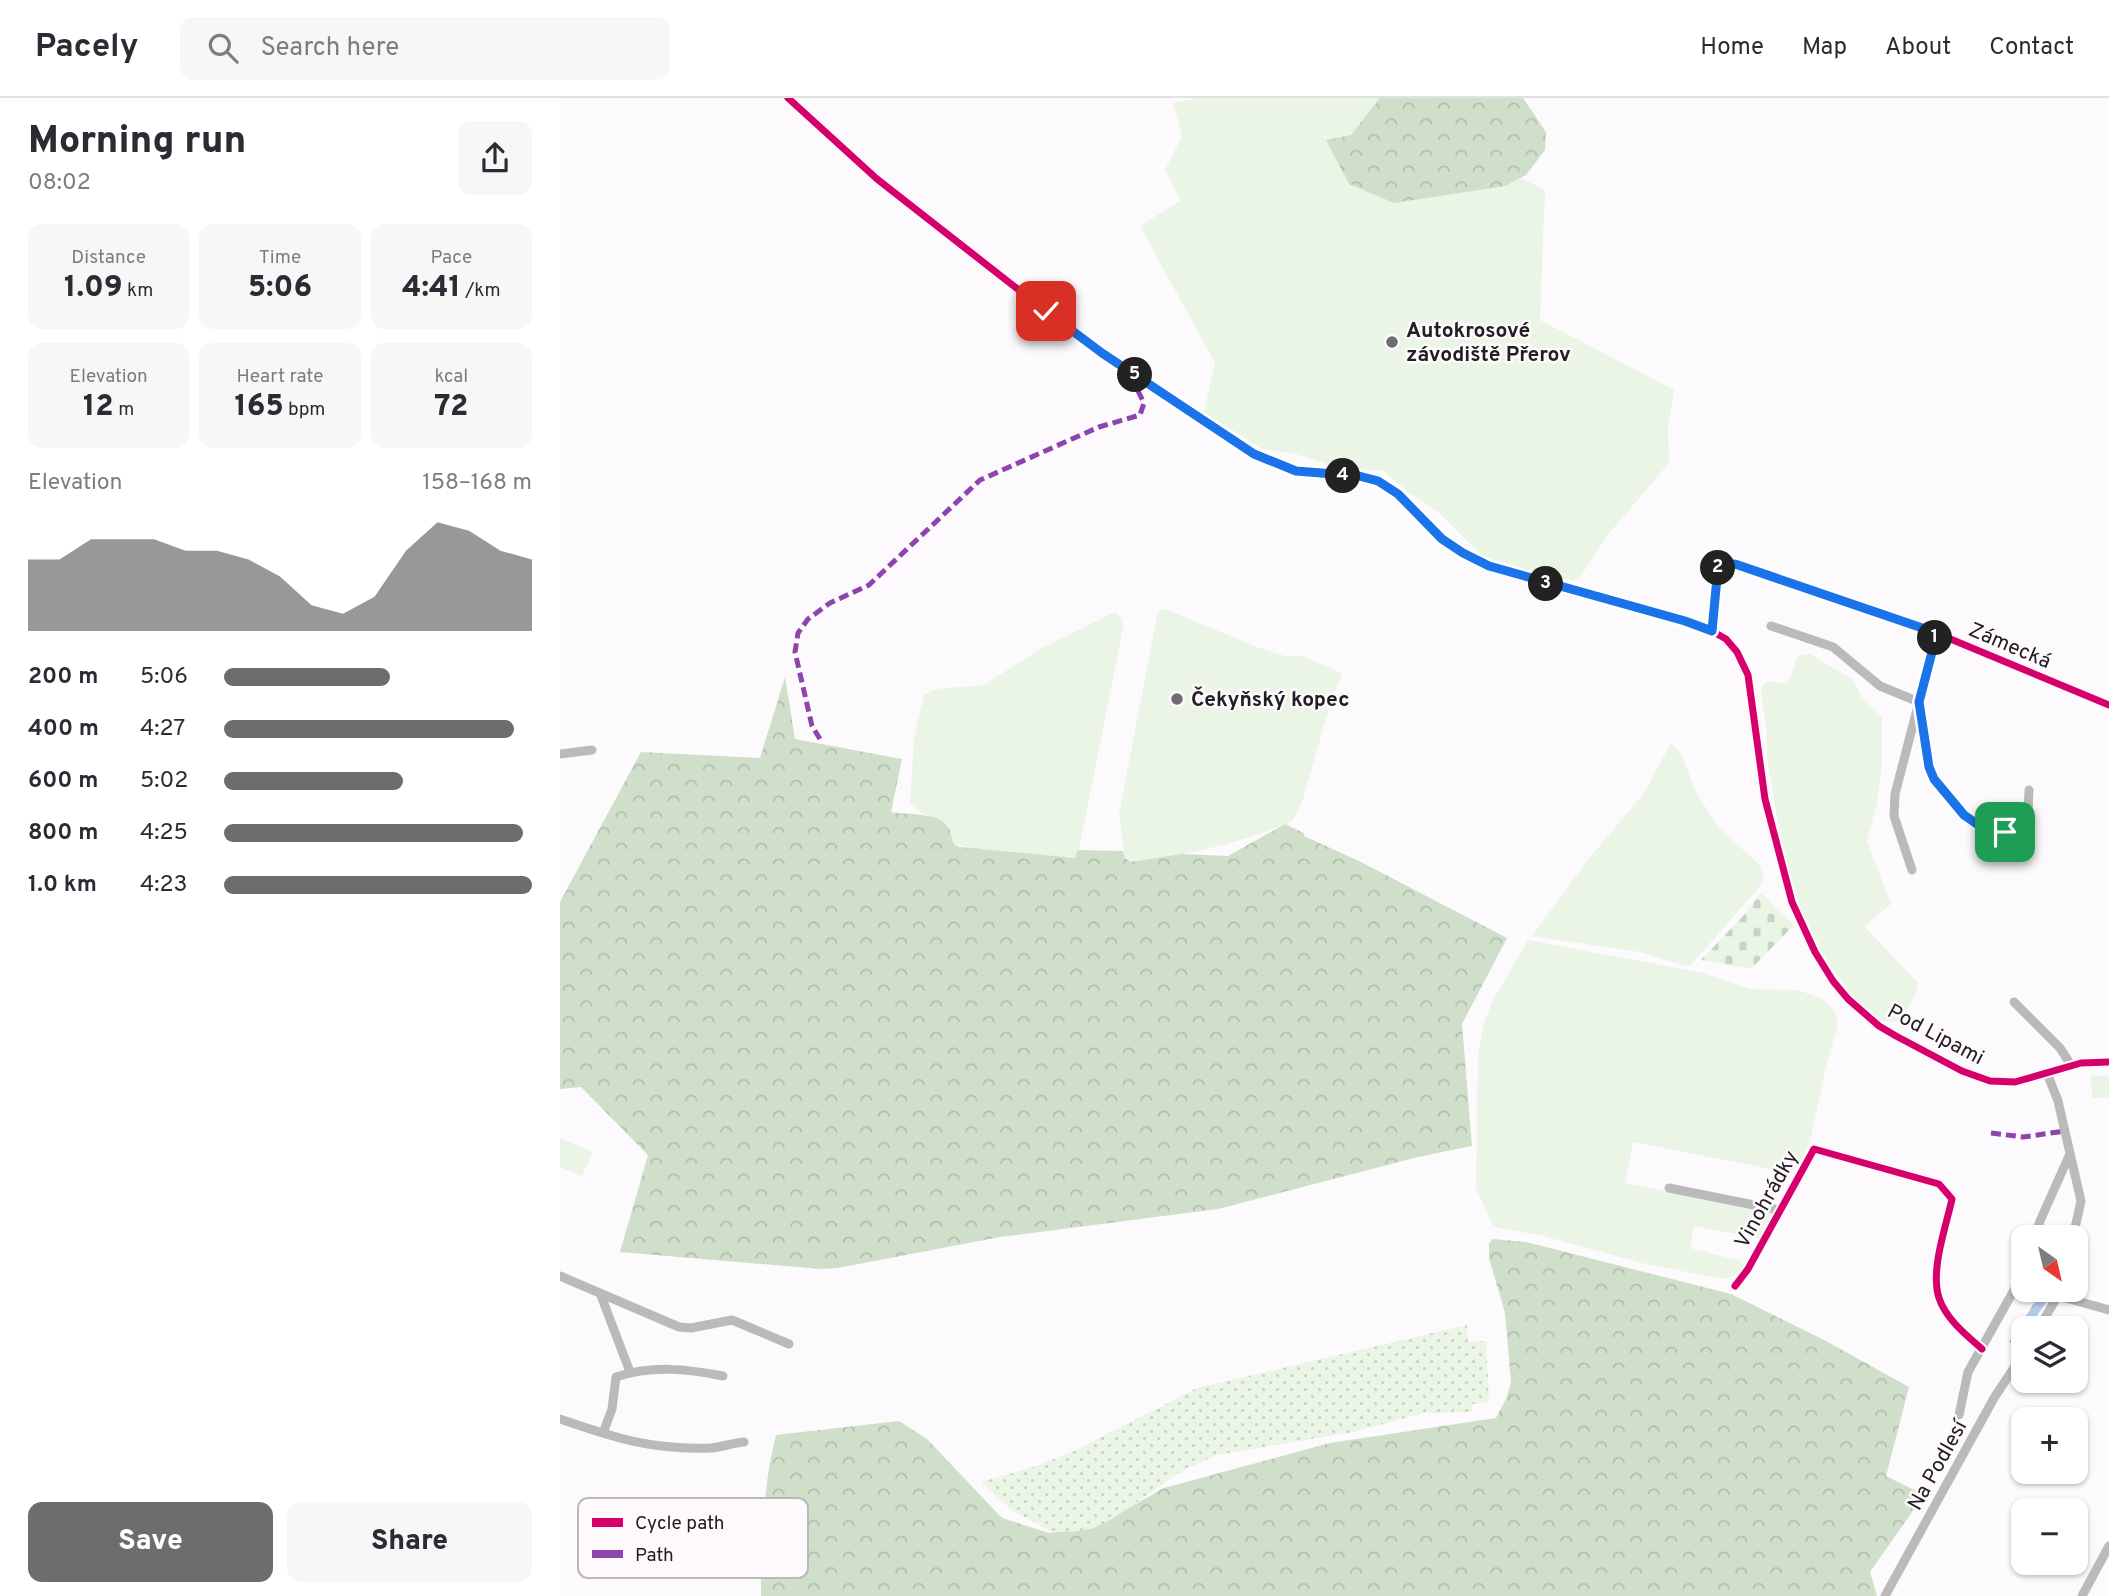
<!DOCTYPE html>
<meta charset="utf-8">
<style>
body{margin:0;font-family:Overpass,sans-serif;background:#f7f7f7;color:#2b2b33;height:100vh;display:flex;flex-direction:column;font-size:26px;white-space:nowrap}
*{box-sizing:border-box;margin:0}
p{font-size:23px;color:#7c7c81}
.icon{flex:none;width:38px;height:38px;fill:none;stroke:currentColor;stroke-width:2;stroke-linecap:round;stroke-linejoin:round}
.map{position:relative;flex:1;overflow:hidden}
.details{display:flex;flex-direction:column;background:#fff;width:560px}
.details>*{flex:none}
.needle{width:46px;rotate:146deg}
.tools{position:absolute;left:1451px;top:1127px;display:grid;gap:14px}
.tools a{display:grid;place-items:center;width:77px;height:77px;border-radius:14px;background:#fff;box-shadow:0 2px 5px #0004;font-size:35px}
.pin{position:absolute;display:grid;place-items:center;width:60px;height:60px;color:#fff;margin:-30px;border-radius:14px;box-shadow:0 4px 10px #0006}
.km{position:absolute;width:35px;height:35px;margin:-18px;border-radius:50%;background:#222;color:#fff;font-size:19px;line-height:35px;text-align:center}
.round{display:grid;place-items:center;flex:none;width:74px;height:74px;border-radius:14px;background:#f7f7f7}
.overview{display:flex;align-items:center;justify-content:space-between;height:119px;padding:0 28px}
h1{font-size:38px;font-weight:800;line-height:52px}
.stats{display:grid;grid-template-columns:repeat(3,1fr);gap:10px;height:119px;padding:7px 28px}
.stats div{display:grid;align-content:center;border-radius:14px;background:#f7f7f7;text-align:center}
.stats b{font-size:30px;font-weight:800}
.stats small{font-size:19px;font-weight:400}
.stats p{font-size:19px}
.chart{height:196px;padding:14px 28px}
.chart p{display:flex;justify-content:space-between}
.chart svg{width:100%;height:126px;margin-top:7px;fill:#6e6c6e;opacity:.7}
.button{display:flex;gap:14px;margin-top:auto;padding:14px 28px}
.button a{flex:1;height:80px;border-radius:14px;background:#6e6c6e;color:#fff;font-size:28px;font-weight:800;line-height:80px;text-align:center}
.button a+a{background:#f7f7f7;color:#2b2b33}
ul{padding:0 28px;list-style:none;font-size:23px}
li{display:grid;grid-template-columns:112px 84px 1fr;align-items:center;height:52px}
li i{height:18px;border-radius:9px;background:#6e6c6e}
header{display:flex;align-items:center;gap:42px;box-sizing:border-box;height:98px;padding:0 35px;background:#fff;border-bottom:2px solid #e1e1e2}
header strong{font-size:33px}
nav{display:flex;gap:38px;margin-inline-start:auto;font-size:24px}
.search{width:490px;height:63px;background:#f7f7f7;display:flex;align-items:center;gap:18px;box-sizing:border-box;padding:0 24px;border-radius:14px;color:#7c7c81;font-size:26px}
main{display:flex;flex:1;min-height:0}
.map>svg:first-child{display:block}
.grass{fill:#eaf5e6}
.forest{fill:url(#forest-crowns)}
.cemetery{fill:url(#cemetery-stones)}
.park{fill:url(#park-dots)}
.water{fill:url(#water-ripples)}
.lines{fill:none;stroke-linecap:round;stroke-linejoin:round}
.minor{stroke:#bbbabb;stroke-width:9}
.major{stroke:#bebdbd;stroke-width:10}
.quiet{stroke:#8e44ad;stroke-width:5;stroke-dasharray:10 5;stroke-linecap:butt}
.cycleway-casing{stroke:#fdf9fd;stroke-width:11}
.cycleway{stroke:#d6006c;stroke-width:7}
.route-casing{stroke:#fff;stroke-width:14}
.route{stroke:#1a73e8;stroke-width:9}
.poi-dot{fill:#6e6c6e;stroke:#fdf9fd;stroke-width:2.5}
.labels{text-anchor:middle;stroke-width:5;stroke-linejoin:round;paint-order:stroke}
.poi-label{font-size:21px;font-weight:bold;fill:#212021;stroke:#fdf9fd;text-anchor:start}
.street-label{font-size:21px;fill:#212021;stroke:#fdf9fd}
.key{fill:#fdf9fd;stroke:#bbb8bb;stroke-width:2}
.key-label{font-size:19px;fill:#212021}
</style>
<header>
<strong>Pacely</strong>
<div class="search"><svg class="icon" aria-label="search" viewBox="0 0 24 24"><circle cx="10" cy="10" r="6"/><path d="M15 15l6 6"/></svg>Search here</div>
<nav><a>Home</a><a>Map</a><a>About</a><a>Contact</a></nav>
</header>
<main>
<section class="details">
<div class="overview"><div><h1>Morning run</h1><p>08:02</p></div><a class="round"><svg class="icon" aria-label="share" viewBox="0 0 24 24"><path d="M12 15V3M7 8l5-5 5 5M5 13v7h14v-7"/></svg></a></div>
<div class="stats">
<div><p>Distance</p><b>1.09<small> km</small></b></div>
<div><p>Time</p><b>5:06</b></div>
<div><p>Pace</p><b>4:41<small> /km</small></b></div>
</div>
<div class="stats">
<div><p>Elevation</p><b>12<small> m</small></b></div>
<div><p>Heart rate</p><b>165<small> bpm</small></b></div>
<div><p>kcal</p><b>72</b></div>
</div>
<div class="chart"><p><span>Elevation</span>158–168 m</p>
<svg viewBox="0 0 160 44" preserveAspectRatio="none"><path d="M0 44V19L10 19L20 12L30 12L40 12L50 16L60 16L70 19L80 25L90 35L100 38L110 32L120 16L130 6L140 9L150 16L160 19V44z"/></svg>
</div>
<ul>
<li><b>200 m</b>5:06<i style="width:54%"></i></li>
<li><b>400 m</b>4:27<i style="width:94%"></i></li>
<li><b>600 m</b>5:02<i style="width:58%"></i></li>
<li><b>800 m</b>4:25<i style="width:97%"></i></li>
<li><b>1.0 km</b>4:23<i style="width:100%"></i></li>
</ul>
<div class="button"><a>Save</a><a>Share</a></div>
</section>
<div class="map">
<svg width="1549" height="1498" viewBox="0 0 1549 1498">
<defs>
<pattern id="forest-crowns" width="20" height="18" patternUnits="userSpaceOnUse" patternTransform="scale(1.75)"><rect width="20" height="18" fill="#cfdfca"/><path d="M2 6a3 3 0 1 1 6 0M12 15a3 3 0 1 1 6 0" fill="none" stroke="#b1bfad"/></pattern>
<pattern id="cemetery-stones" width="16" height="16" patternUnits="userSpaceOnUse" patternTransform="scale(1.75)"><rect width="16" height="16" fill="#eaf5e6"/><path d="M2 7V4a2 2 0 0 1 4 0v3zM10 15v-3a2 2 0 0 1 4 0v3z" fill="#c8d2c5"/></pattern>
<pattern id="park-dots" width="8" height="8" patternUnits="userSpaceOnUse" patternTransform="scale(1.75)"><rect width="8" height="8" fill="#eaf5e6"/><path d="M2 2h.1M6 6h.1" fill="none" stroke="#c8d2c5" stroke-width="1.8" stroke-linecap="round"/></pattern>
<pattern id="water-ripples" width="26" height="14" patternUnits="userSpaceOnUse" patternTransform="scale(1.75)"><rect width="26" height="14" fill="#b4cbe5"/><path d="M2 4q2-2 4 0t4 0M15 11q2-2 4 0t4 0" fill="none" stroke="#9aaec4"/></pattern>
</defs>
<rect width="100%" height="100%" fill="#fcfafc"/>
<path class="grass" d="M637,0H836L906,53L985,92L980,222L1114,292L1108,331L1109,365L1046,439L1021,478L1014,482L986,478L925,460L877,413L848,394L823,372H786L735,356L702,351L644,314L655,265L580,128L621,102L605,72L622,38L613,5Z
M605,511L697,549L725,558H742L782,575L766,620L743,701L733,722C697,742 613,760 571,764L565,760L559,716L597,518L601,512Z
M555,514L562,520L563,529L518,757L515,760L422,752L395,746L388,728L361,714L350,705L354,641L364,597L376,591L424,587L480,551Z
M1250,556L1292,581L1302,599L1322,619V664L1317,704L1307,743L1331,806L1304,828L1358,885L1357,894L1341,922L1337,924L1322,923L1296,902L1270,868L1244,820L1228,771L1218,724L1207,661V637L1201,592L1204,586L1208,583L1225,586C1234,580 1232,565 1240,557Z
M1111,645L1122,658L1136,694L1158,729L1201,768L1203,781L1199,789L1131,867L1125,868L1080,854L972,838L1027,763L1084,695Z
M968,842L1143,875L1190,891L1238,892L1263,901L1275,913L1278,925L1265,973L1250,1044L1238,1069L1231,1073L1216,1072L1073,1044L1065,1085L1214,1115L1201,1141L1134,1128L1130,1150L1181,1163L1185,1167C1181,1176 1171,1180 1162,1181L1082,1165L979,1137L938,1130L933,1127L916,1090L918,956L925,922L933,902Z
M1549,977V999L1532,1000L1531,978Z
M0,1040L33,1054L22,1078L0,1069Z"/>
<path class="forest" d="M820,0H963L986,34L985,52L966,77L945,88L834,105L789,86L766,42L791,37Z
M225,579L235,641L342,661L331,714C347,717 379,714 388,729C391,734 392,741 394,746L400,749L515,760L518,752L563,753L565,760L571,764L622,756L668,758L725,726L744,735V738L801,764L947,840L902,926L912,1048L858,1059L658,1111L440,1139L278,1170L261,1171L60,1154L88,1057L21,989L0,991V804L81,654L200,660Z
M932,1141L966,1144L1171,1196L1266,1243L1349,1289L1326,1378L1364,1397L1310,1474L1317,1498H201C201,1445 203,1388 216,1337L339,1323L367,1341L442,1420L489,1435L533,1430L604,1390L770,1345L936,1320L946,1301L951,1285L945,1215L929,1160V1146Z"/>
<path class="cemetery" d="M1201,795L1234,827L1191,871L1141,862L1184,817Z"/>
<path class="park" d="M907,1227L908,1244L926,1243L929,1304L912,1306V1314L864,1315L793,1334L657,1357L622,1373L552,1421L534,1430L514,1434L490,1433L453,1413L421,1384L476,1368L516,1352L637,1290Z"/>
<path class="water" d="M1482,1193L1491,1198L1468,1230H1463V1237L1455,1247L1449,1244Z"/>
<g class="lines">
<path class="minor" d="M1211,528L1273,549L1320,588L1359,604L1369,669L1374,681L1404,717L1417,726L1467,737L1469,692
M1152,533L1158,469L1175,466L1364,530L1549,607
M0,656L32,652
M1466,754L1467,737
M1352,772L1334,718L1335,696L1377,535
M1454,904L1500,950L1511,967
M1487,975L1498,1003L1521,1103L1513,1139
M1109,1090L1219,1112
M1474,1139L1480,1123L1509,1058
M0,1178L119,1229L131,1230L172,1222L229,1246
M1175,1188L1188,1171L1254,1051L1379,1086L1392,1101C1386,1129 1370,1172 1379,1200C1386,1221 1406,1237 1422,1251
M40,1195L70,1274
M1499,1198L1549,1212
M1479,1230L1501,1192
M1399,1317L1408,1274L1463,1176
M0,1321C55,1340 91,1352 151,1350C162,1349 173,1345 184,1344
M43,1335L52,1311L56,1279C92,1267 127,1271 163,1278
M1325,1498L1434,1300L1463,1256
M1522,1498L1549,1448"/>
<path class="major" d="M228,0L317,81L515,236L694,357L736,373L799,378L818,382L838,396L882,441L919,464L983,485L1125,523L1152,533L1166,541L1177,554L1188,577L1205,701L1232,804L1255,854L1273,883L1288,901L1319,928L1336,938L1402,973L1430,983L1455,984L1521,965L1549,964"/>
<path class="quiet" d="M260,641L252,628L235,554L238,535L248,521L270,505L309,487L420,382L539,329L580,317L584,305L577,291V279
M1431,1035L1463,1039L1505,1033"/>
<g class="cycleway-casing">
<path id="cycleway" d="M228,0L317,81L515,236L694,357L736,373L799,378L818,382L838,396L882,441L919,464L983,485L1125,523L1152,533L1166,541L1177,554L1188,577L1205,701L1232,804L1255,854L1273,883L1288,901L1319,928L1336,938L1402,973L1430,983L1455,984L1521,965L1549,964
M1152,533L1158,469L1175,466L1364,530L1549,607
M1175,1188L1188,1171L1254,1051L1379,1086L1392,1101C1386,1129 1370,1172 1379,1200C1386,1221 1406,1237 1422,1251"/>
</g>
<use href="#cycleway" class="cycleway"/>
</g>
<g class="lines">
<g class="route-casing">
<path id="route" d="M486,213L542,255L694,356L736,373L799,378L818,383L838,396L882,441L903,455L929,468L1125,523L1152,533L1158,469L1175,466L1377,535L1359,604L1369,669L1374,681L1404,717L1417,726L1445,734"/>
</g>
<use href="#route" class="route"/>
</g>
<g class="poi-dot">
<circle cx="832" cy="244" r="7"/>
<circle cx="617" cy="601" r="7"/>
</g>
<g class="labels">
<g class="poi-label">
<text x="846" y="239">Autokrosové<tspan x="846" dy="24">závodiště Přerov</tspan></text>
<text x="631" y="608">Čekyňský kopec</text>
</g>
<g class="street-label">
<text transform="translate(1450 547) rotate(23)" y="7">Zámecká</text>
<text transform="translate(1376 936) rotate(28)" y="7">Pod Lipami</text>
<text transform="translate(1206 1101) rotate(-61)" y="7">Vinohrádky</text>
<text transform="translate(1377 1367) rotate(-61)" y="7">Na Podlesí</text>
</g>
</g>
<rect x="18" y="1400" width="230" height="80" rx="10" class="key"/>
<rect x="32" y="1420" width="31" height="9" fill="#d6006c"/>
<rect x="32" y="1452" width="31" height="8" fill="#8e44ad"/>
<g class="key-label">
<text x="75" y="1431">Cycle path</text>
<text x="75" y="1463">Path</text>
</g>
</svg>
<div class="tools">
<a><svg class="needle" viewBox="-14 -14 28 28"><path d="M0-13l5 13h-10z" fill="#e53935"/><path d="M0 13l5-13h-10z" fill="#7c7c81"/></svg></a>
<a><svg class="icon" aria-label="layers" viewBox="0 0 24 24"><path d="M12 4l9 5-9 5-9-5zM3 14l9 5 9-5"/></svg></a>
<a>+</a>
<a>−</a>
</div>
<div class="pin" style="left:1445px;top:734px;background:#1e9e55"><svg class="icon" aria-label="arrive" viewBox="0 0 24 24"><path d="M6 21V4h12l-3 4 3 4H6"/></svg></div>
<div class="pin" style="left:486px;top:213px;background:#d93025"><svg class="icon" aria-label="check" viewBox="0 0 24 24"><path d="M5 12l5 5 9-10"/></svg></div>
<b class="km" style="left:1375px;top:540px">1</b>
<b class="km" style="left:1158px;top:470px">2</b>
<b class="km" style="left:986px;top:486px">3</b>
<b class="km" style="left:783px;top:378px">4</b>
<b class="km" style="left:575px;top:277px">5</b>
</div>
</main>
